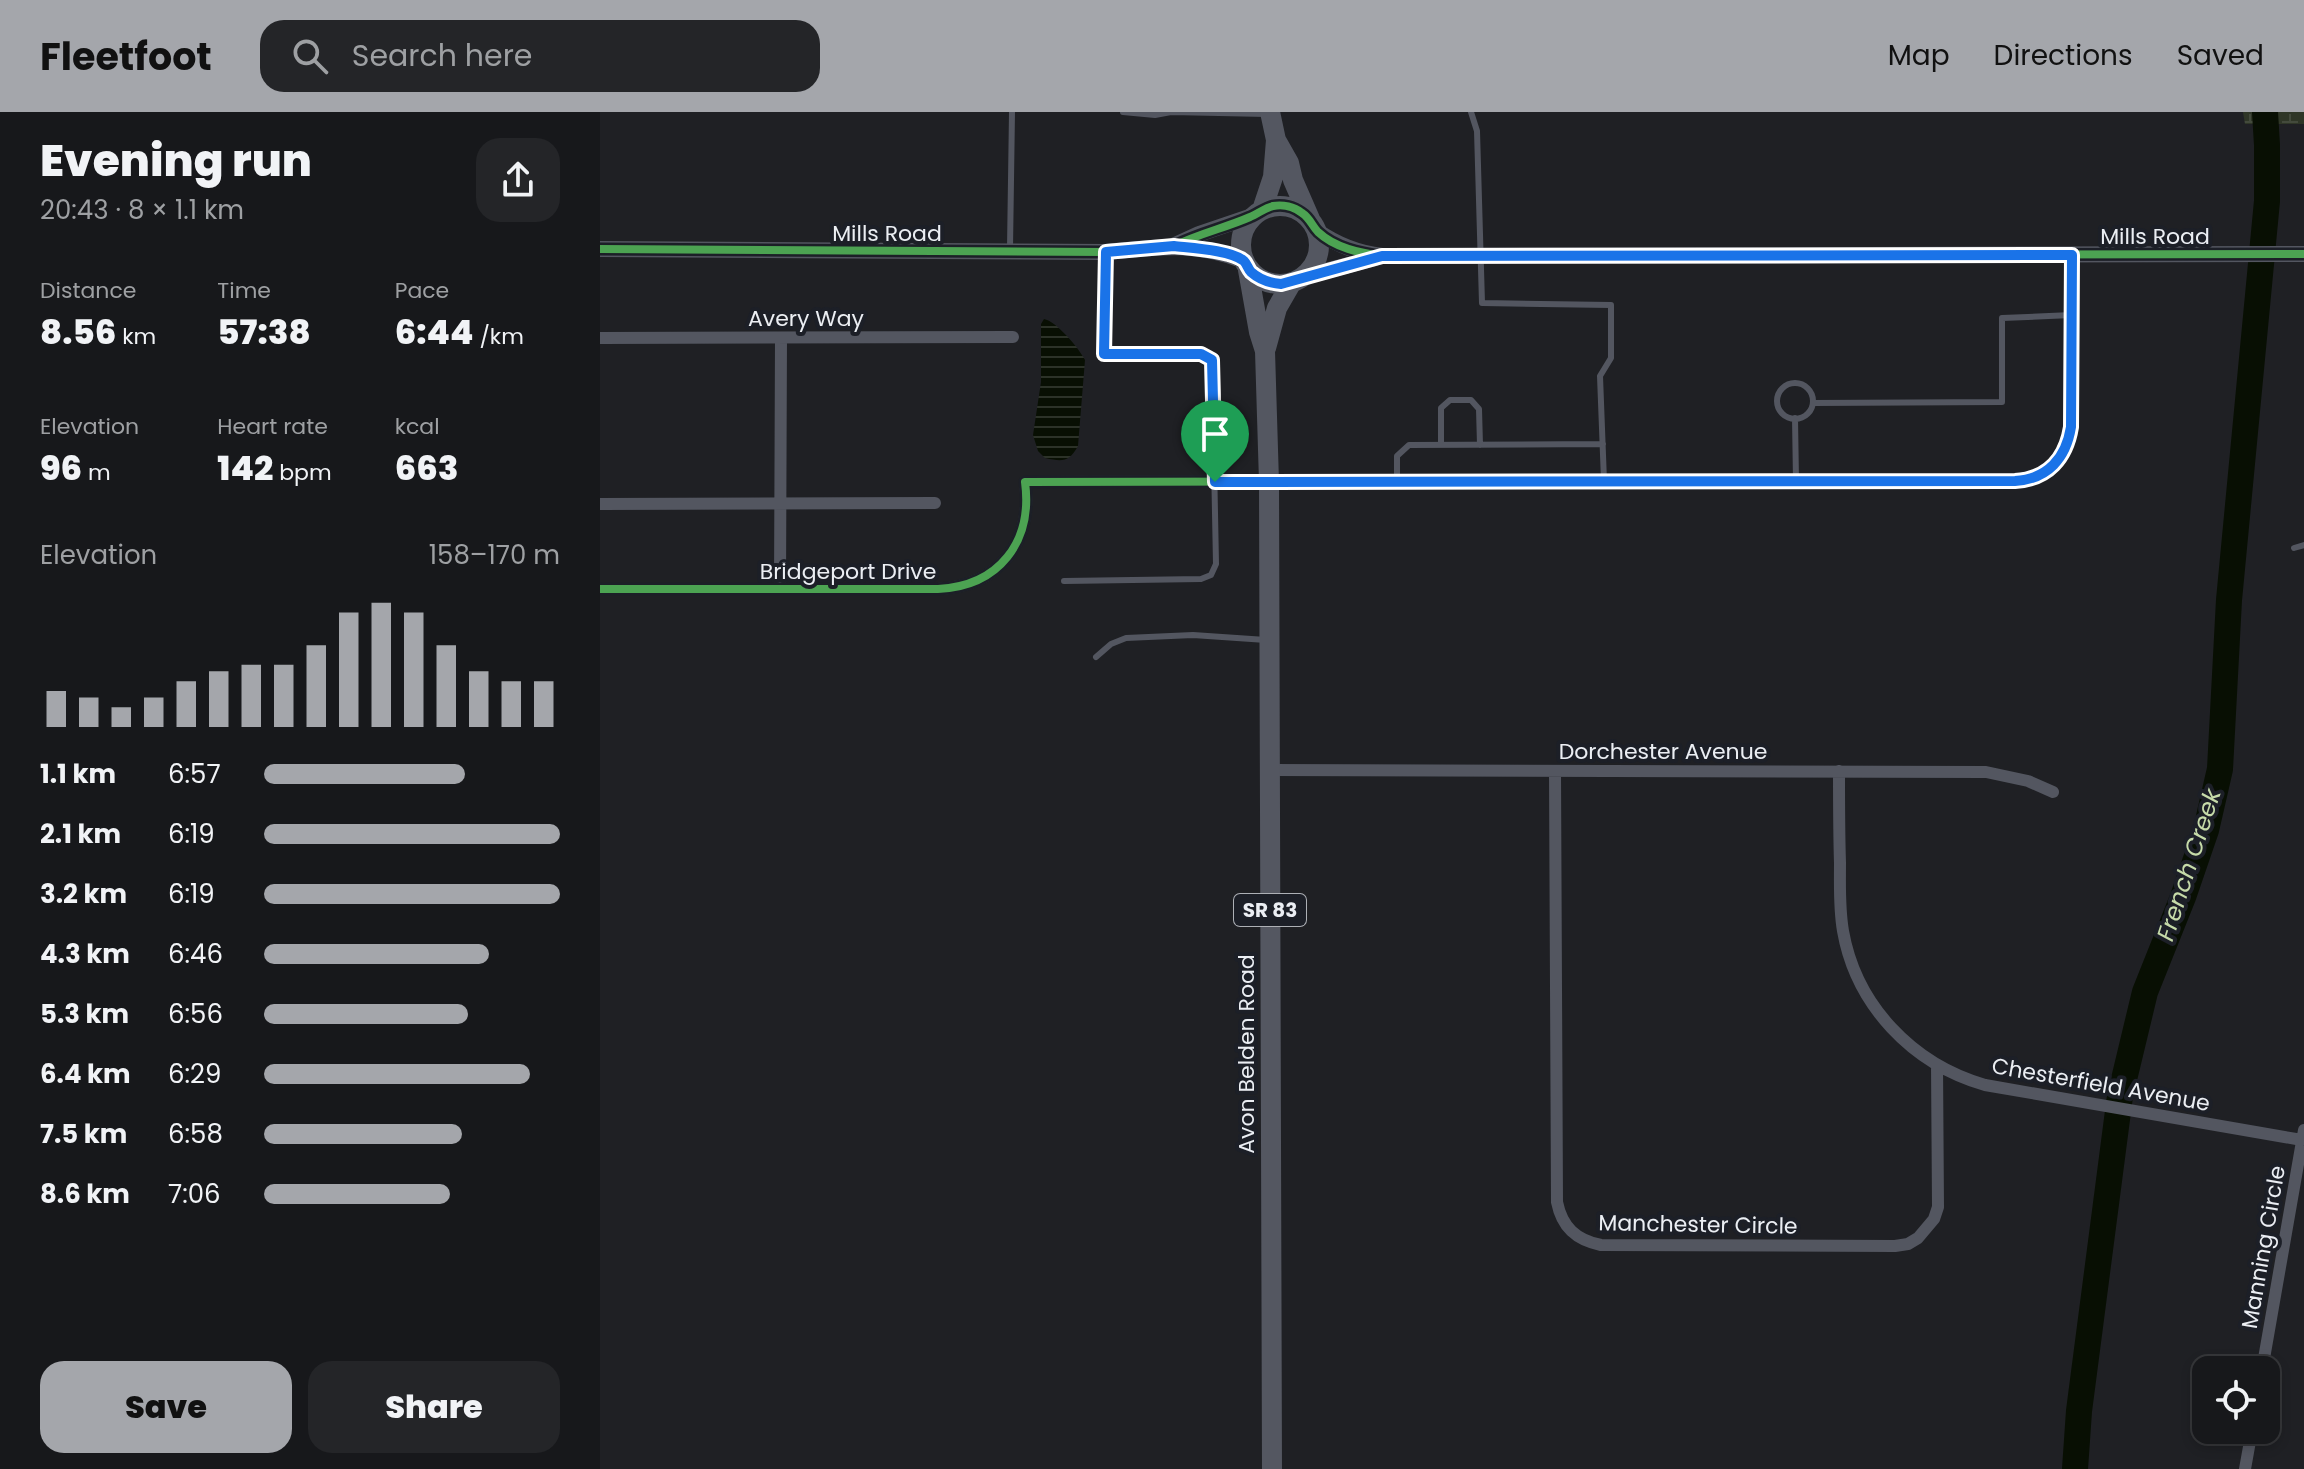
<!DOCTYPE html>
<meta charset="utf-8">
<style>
body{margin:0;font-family:Poppins,sans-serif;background:#242528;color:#f1f3f6;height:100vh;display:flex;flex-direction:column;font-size:30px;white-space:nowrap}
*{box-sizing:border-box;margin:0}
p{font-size:26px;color:#9ea0a3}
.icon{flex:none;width:44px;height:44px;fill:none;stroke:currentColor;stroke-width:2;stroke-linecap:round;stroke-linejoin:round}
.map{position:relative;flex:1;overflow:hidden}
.drawer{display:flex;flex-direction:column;background:#17181b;width:600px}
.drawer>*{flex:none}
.controls{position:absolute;left:1592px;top:1244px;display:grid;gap:16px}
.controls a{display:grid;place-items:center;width:88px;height:88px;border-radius:16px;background:#17181b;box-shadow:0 4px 12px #0003,0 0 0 2px #36373a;font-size:40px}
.pin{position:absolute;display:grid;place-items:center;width:68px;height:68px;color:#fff;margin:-82px -34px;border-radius:50% 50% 50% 0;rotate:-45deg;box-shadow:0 0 8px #0007}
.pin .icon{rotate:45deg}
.round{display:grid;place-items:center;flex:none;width:84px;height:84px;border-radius:24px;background:#242528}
.headline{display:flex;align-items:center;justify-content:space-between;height:136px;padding:0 40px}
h1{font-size:44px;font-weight:800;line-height:60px}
.figures{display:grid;grid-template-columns:repeat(3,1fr);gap:12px;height:136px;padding:8px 40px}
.figures div{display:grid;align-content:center}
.figures b{font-size:34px;font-weight:800}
.figures small{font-size:22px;font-weight:400}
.figures p{font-size:22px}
.chart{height:224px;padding:16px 40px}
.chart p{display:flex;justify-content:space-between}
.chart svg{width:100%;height:144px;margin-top:8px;stroke:#a4a6ab;stroke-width:6}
.action{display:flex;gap:16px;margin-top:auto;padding:16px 40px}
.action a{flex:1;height:92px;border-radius:24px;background:#a4a6ab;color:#111;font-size:32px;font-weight:800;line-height:92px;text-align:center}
.action a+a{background:#242528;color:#f1f3f6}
ul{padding:0 40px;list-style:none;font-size:26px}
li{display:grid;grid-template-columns:128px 96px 1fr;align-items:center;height:60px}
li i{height:20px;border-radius:10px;background:#a4a6ab}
header{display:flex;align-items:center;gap:48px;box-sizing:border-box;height:112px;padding:0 40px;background:#a4a6ab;color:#111}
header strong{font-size:38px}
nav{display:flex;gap:44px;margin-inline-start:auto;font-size:28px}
.search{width:560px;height:72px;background:#242528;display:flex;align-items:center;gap:20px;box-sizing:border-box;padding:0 28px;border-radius:24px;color:#9ea0a3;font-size:30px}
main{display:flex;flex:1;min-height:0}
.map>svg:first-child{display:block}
.wetland{fill:url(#wetland-marsh)}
.water{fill:url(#water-rules)}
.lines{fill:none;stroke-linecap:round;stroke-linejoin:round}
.river{stroke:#080f03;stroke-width:26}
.service{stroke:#535660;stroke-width:6}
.minor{stroke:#535660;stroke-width:12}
.tertiary{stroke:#535660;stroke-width:16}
.primary{stroke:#545761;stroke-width:20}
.cycleway-casing{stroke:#1c1f27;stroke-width:13}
.cycleway{stroke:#4ca352;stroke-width:8}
.route-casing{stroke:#fff;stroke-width:16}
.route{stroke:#1a73e8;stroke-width:10}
.labels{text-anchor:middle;stroke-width:8;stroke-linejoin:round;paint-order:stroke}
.shield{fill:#1c1f27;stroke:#adb0b6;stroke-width:2}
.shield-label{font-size:20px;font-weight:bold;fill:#ebeef3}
.street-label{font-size:22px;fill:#ebeef3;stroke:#1c1f27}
.water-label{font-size:24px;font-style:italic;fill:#c6dba9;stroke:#1c1f27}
</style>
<header>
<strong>Fleetfoot</strong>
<div class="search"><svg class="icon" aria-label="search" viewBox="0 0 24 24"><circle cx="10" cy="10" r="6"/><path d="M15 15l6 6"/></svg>Search here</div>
<nav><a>Map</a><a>Directions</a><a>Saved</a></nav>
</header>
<main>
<section class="drawer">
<div class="headline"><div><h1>Evening run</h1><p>20:43 · 8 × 1.1 km</p></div><a class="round"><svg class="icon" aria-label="share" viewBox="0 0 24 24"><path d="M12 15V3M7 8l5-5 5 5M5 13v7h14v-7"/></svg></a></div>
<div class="figures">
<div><p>Distance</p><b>8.56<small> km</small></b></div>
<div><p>Time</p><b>57:38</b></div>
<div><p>Pace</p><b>6:44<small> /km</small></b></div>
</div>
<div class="figures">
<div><p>Elevation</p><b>96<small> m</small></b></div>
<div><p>Heart rate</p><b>142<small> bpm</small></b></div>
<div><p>kcal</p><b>663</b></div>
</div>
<div class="chart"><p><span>Elevation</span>158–170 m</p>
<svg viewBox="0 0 160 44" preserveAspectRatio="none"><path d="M5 44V33M15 44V35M25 44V38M35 44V35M45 44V30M55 44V27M65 44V25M75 44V25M85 44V19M95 44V9M105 44V6M115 44V9M125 44V19M135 44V27M145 44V30M155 44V30"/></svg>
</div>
<ul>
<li><b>1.1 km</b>6:57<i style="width:68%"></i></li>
<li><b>2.1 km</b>6:19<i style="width:100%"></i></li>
<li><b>3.2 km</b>6:19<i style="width:100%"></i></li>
<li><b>4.3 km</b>6:46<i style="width:76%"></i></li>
<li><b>5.3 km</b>6:56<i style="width:69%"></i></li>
<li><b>6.4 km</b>6:29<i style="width:90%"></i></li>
<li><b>7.5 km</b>6:58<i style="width:67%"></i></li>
<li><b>8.6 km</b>7:06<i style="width:63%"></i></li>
</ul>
<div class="action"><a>Save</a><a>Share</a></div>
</section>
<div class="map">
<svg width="1704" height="1357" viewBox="0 0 1704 1357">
<defs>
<pattern id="wetland-marsh" width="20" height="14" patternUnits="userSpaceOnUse" patternTransform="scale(2)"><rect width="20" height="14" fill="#2f3627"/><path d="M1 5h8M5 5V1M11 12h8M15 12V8" fill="none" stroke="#434a3c"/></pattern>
<pattern id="water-rules" width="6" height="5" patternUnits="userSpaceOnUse" patternTransform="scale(2)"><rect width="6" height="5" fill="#080f03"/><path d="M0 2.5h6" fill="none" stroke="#2c3228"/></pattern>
</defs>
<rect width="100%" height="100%" fill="#1f2024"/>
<path class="wetland" d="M1643,0H1704V12H1645Z"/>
<path class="water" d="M444,207C456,209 479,236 485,248L478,334C469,350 463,350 445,346L438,339L433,323L441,270V212Z"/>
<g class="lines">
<path class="river" d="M1475,1357L1479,1299L1520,984L1545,880L1583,785L1606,718L1620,657L1629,488L1667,89V33L1665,0"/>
<path class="service" d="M523,0L555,3L571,0L667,2
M871,0L877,19L882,191L1011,193V246L1000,264L1004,369
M410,136L412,0
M1177 289a18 18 0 1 1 36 0a18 18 0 1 1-36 0Z
M1213,291L1402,290V206L1472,203
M1195,306L1196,369
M841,333V296L850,288H871L879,297L880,333
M797,370V344L809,333L1003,332
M1694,436L1704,433
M464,469L601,467L611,463L616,452L612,248L601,242H504L506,140
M496,545L511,532L526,526L593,523L666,528"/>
<path class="minor" d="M0,226L413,225
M0,392L335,391
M0,477H338C399,474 433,430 425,370L1426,368C1455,360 1467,343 1471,315L1472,143
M180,477L181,226
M670,658L1386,660L1428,669L1453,680
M955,659L957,1090C962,1115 976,1128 1001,1133L1295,1134L1308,1132L1318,1126L1334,1107L1338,1095L1337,953
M1239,659C1239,690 1239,721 1240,751C1240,774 1239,796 1243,819C1256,893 1312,952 1385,973L1702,1028
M1662,1258L1704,1018
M1645,1357L1652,1318"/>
<path class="tertiary" d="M717,119C737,133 757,141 782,144L1704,142
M575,133L599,122L652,104
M0,137L506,140C555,135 597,129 644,149
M703,165L775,146"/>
<path class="primary" d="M670,0L676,28L689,51L693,68L710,107
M641 133a39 39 0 1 1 78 0a39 39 0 1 1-78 0Z
M662,98L673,65L676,28
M648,158L659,220L665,239L669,370L672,1357
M666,236L677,196L692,170"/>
<g class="cycleway-casing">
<path id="cycleway" d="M574,134C600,121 625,116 650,105C658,102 664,96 673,94C683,92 694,95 702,101C710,106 712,114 718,120C735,136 760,141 782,144L1704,142
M0,137L506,140C548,136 593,128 633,145C654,153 652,169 681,172L776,146
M0,477H338C399,474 433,430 425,370L1426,368C1455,360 1467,343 1471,315L1472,143"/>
</g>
<use href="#cycleway" class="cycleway"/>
</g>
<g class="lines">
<g class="route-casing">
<path id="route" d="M574,134C591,136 631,138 644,149C647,152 648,157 651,160C660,168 669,171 681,172L782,144L1472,143L1471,315C1466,346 1448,367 1415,369L615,370L612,248L601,242H504L506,140Z"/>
</g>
<use href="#route" class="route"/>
</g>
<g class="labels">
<rect class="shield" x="634" y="782" width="72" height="32" rx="6"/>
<g class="shield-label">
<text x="670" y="805">SR 83</text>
</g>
<g class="street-label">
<text x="287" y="129">Mills Road</text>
<text x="1555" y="132">Mills Road</text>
<text x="206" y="214">Avery Way</text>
<text x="248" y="467">Bridgeport Drive</text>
<text x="1063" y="647">Dorchester Avenue</text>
<text transform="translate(646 942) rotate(-90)" y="8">Avon Belden Road</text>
<text transform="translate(1501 972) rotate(10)" y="8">Chesterfield Avenue</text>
<text transform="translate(1098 1112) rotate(1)" y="8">Manchester Circle</text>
<text transform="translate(1663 1135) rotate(-80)" y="8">Manning Circle</text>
</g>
<g class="water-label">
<text transform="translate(1589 753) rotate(-72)" y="8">French Creek</text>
</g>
</g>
</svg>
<div class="controls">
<a><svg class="icon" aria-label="locate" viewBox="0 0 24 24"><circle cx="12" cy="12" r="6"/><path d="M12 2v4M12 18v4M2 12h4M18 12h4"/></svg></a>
</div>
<div class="pin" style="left:615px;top:370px;background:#1e9e55"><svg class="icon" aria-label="arrive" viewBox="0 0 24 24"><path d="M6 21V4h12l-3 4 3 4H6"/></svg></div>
</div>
</main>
